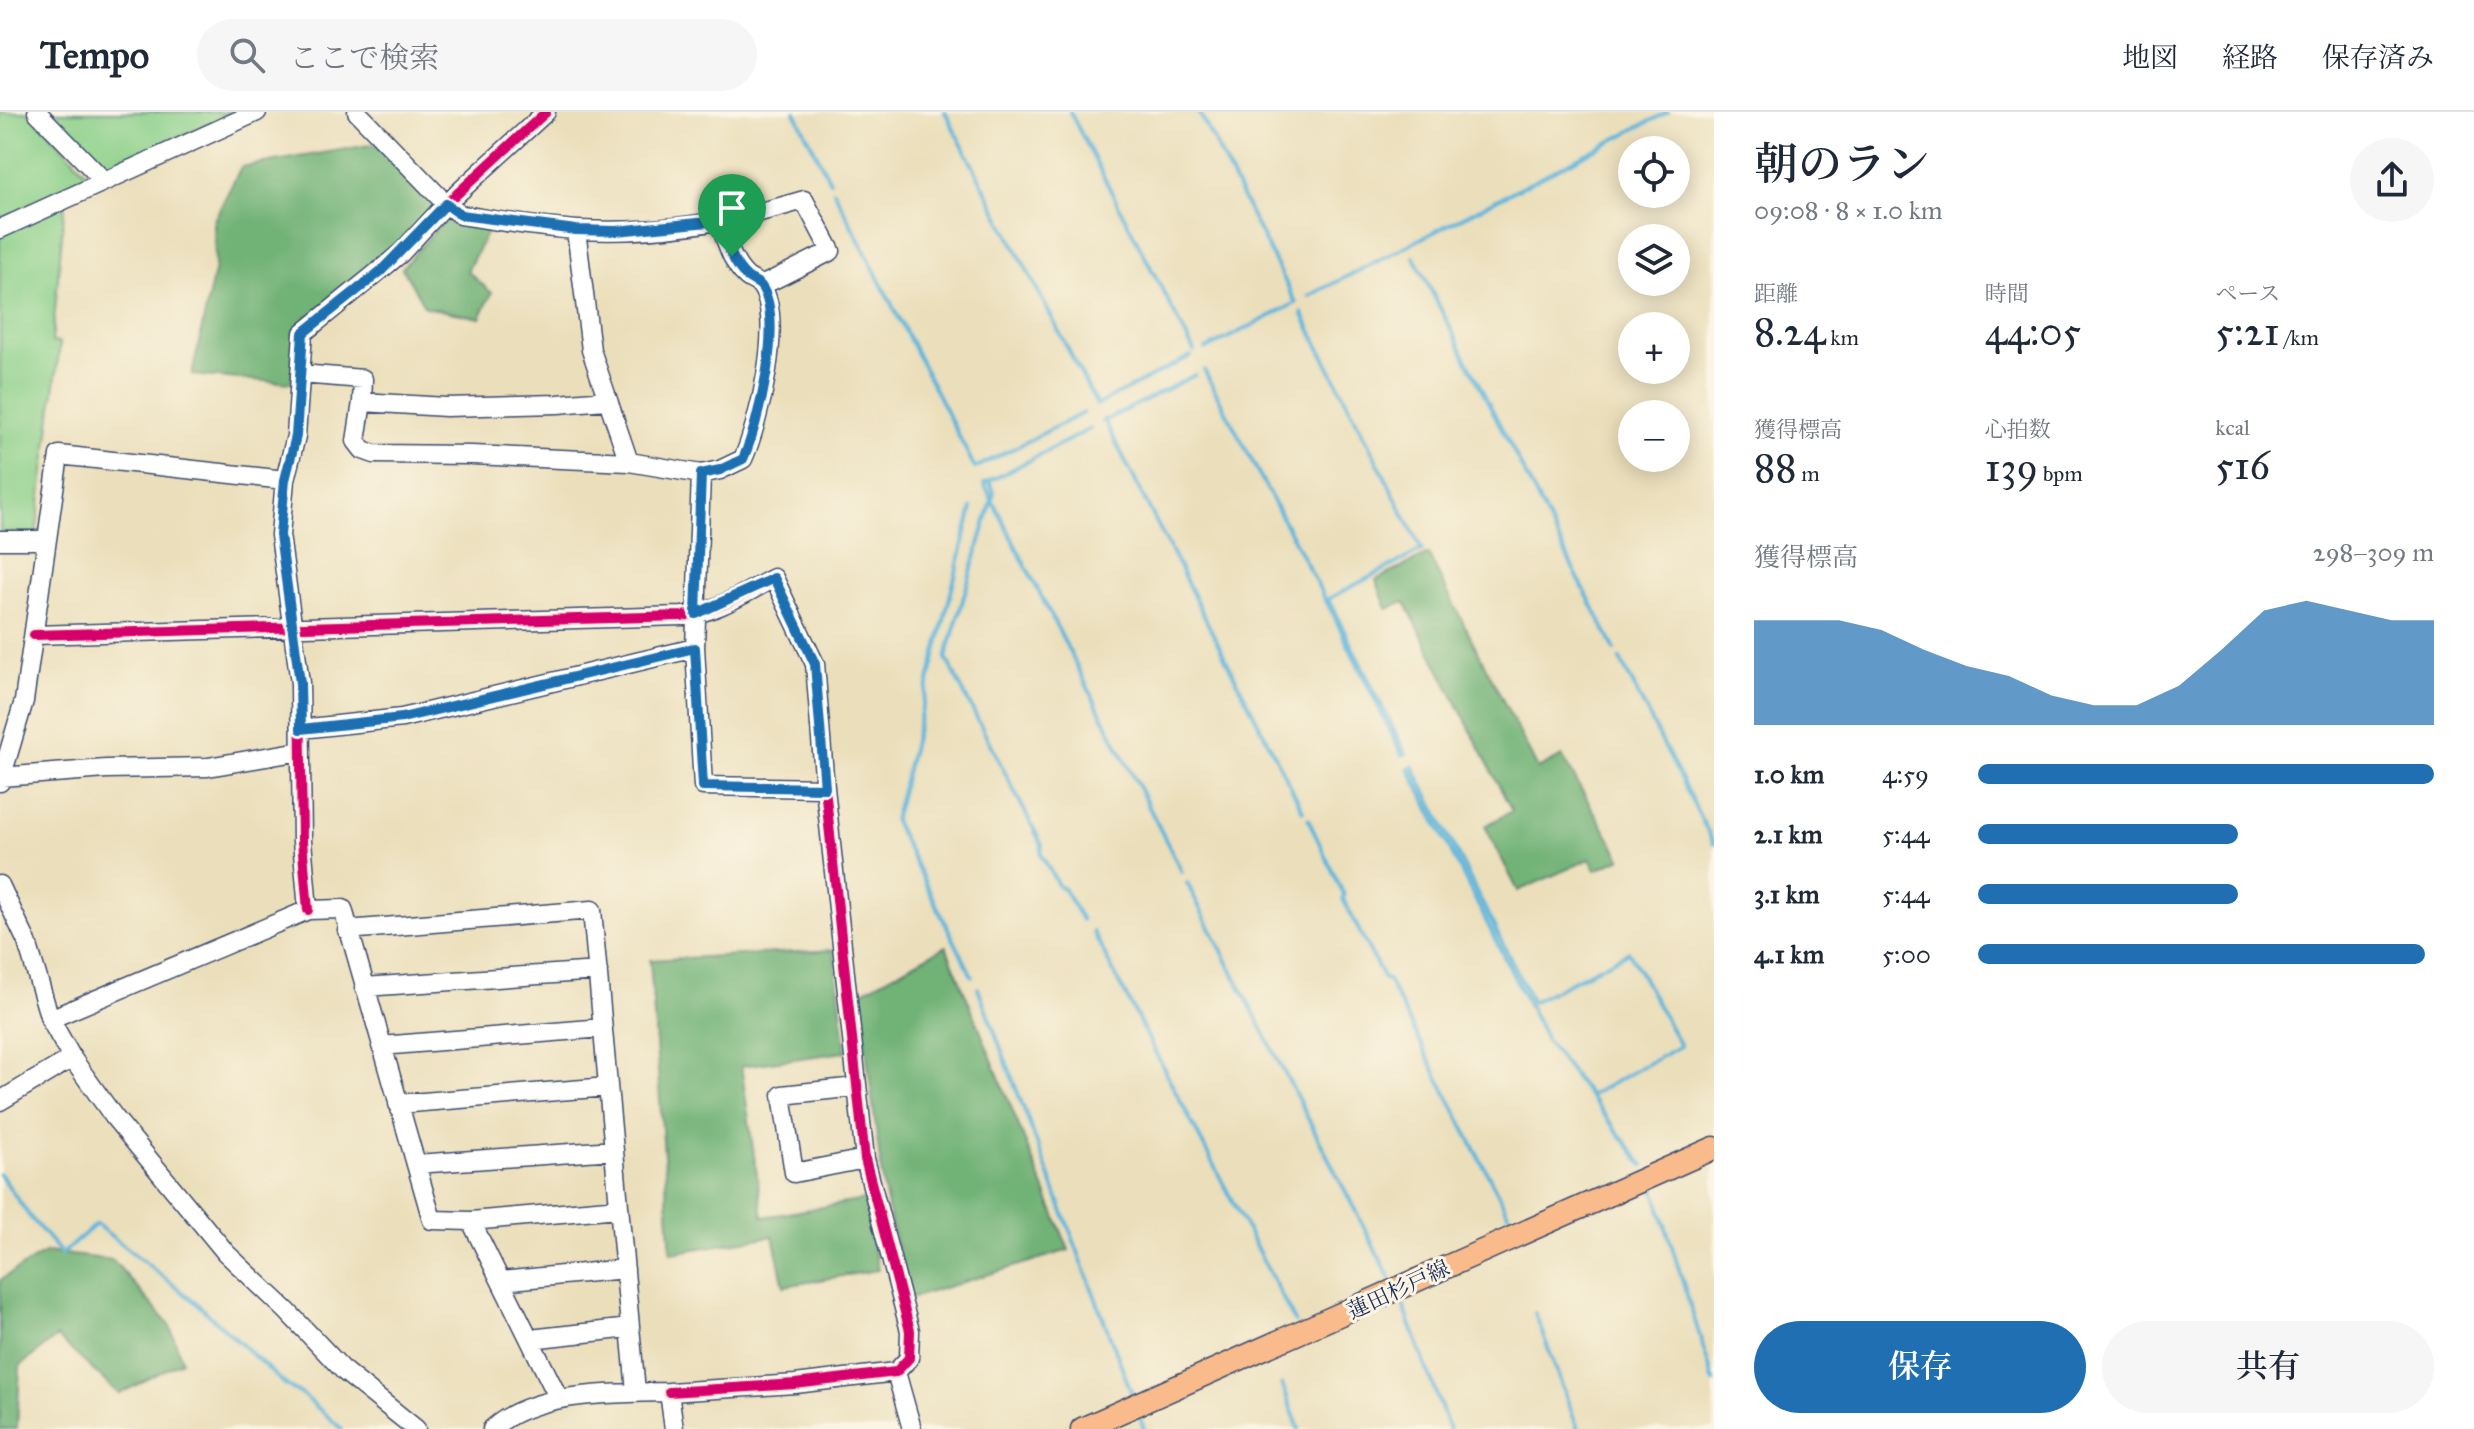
<!DOCTYPE html>
<html lang="ja">
<meta charset="utf-8">
<style>
body{margin:0;font-family:"IM FELL Great Primer","Noto Serif JP",serif;background:#f6f6f7;color:#1f2937;height:100vh;display:flex;flex-direction:column;font-size:30px;white-space:nowrap}
*{box-sizing:border-box;margin:0}
p{font-size:26px;color:#747a83}
.icon{flex:none;width:44px;height:44px;fill:none;stroke:currentColor;stroke-width:2;stroke-linecap:round;stroke-linejoin:round}
.map{position:relative;flex:1;overflow:hidden}
.details{display:flex;flex-direction:column;background:#fff;width:760px}
.details>*{flex:none}
.buttons{position:absolute;left:1618px;top:24px;display:grid;gap:16px}
.buttons a{display:grid;place-items:center;width:72px;height:72px;border-radius:50%;background:#fff;box-shadow:0 4px 20px #0003;font-size:40px}
.pin{position:absolute;display:grid;place-items:center;width:68px;height:68px;color:#fff;margin:-82px -34px;border-radius:50% 50% 50% 0;rotate:-45deg;box-shadow:0 0 8px #0007}
.pin .icon{rotate:45deg}
.round{display:grid;place-items:center;flex:none;width:84px;height:84px;border-radius:42px;background:#f6f6f7}
.summary{display:flex;align-items:center;justify-content:space-between;height:136px;padding:0 40px}
h1{font-size:44px;font-weight:600;line-height:60px}
.stats{display:grid;grid-template-columns:repeat(3,1fr);gap:12px;height:136px;padding:8px 40px}
.stats div{display:grid;align-content:center}
.stats b{font-size:40px;font-weight:600}
.stats small{font-size:22px;font-weight:400}
.stats p{font-size:22px}
.chart{height:224px;padding:16px 40px}
.chart p{display:flex;justify-content:space-between}
.chart svg{width:100%;height:144px;margin-top:8px;fill:#1f6fb2;opacity:.7}
.primary-button{display:flex;gap:16px;margin-top:auto;padding:16px 40px}
.primary-button a{flex:1;height:92px;border-radius:48px;background:#1f6fb2;color:#fff;font-size:32px;font-weight:600;line-height:92px;text-align:center}
.primary-button a+a{background:#f6f6f7;color:#1f2937}
ul{padding:0 40px;list-style:none;font-size:26px}
li{display:grid;grid-template-columns:128px 96px 1fr;align-items:center;height:60px}
li i{height:20px;border-radius:10px;background:#1f6fb2}
header{display:flex;align-items:center;gap:48px;box-sizing:border-box;height:112px;padding:0 40px;background:#fff;border-bottom:2px solid #e0e1e3}
header strong{font-size:38px}
nav{display:flex;gap:44px;margin-inline-start:auto;font-size:28px}
.search{width:560px;height:72px;background:#f6f6f7;display:flex;align-items:center;gap:20px;box-sizing:border-box;padding:0 28px;border-radius:44px;color:#747a83;font-size:30px}
main{display:flex;flex:1;min-height:0}
.map>svg:first-child{display:block}
.green{fill:#8cd08a;stroke:#548074;stroke-width:2}
.forest{fill:#71b276;stroke:#46706a;stroke-width:2}
.lines{fill:none;stroke-linecap:round;stroke-linejoin:round}
.stream{stroke:#5fb5db;stroke-width:4}
.minor-casing{stroke:#3a496c;stroke-width:21}
.major-casing{stroke:#3a496c;stroke-width:25}
.minor{stroke:#fff;stroke-width:18}
.major{stroke:#fabb8c;stroke-width:22}
.cycleway-casing{stroke:#fcf5e5;stroke-width:15}
.cycleway{stroke:#d6006c;stroke-width:10}
.route-casing{stroke:#fff;stroke-width:16}
.route{stroke:#1f6fb2;stroke-width:10}
.labels{text-anchor:middle;stroke-width:6;stroke-linejoin:round;paint-order:stroke}
.street-label{font-size:22px;fill:#1b2f5e;stroke:#fcf5e5}
</style>
<header>
<strong>Tempo</strong>
<div class="search"><svg class="icon" aria-label="search" viewBox="0 0 24 24"><circle cx="10" cy="10" r="6"/><path d="M15 15l6 6"/></svg>ここで検索</div>
<nav><a>地図</a><a>経路</a><a>保存済み</a></nav>
</header>
<main>
<div class="map">
<svg width="1714" height="1317" viewBox="0 0 1714 1317">
<rect width="100%" height="100%" fill="#fcf5e5"/>
<filter id="ink" filterUnits="userSpaceOnUse"><feTurbulence type="fractalNoise" baseFrequency=".0125" numOctaves="2"/><feDisplacementMap in="SourceGraphic" scale="16" xChannelSelector="R" yChannelSelector="G"/><feConvolveMatrix kernelMatrix="1 2 1 2 8 2 1 2 1" color-interpolation-filters="sRGB"/></filter>
<filter id="wash" filterUnits="userSpaceOnUse"><feTurbulence type="fractalNoise" baseFrequency=".006" numOctaves="4" result="noise"/><feDisplacementMap in="SourceGraphic" scale="32" xChannelSelector="R" yChannelSelector="G"/><feGaussianBlur stdDeviation="1.8" result="paint"/><feColorMatrix in="noise" values="0 0 0 0 0 0 0 0 0 0 0 0 0 0 0 0 0 1.4 0 .05"/><feComposite in="paint" operator="in"/></filter>
<g filter="url(#wash)">
<rect width="100%" height="100%" fill="#ebdfbb"/>
<path class="green" d="M0,0H30L91,66L0,107Z
M44,0H234L107,59L101,58Z
M65,90L52,230L60,231L36,423L0,420V120Z"/>
<path class="forest" d="M375,32L436,91L370,160L299,214L291,271L192,263L215,155L214,108L241,55Z
M445,107L488,118L467,159L492,181L480,206L425,195L402,156Z
M1428,442L1538,657L1562,644L1621,746L1596,758L1590,747L1518,779L1485,714L1512,699L1405,490L1387,497L1376,468Z
M946,834L1069,1138L908,1187L883,1073L859,881Z
M834,838L846,940L741,954L763,1105L865,1088L878,1158L784,1174L773,1124L671,1141L650,848Z
M46,1140L113,1148L170,1214L182,1249L119,1282L57,1225L20,1254L17,1317H0V1168Z"/>
<g class="lines">
<path class="stream" d="M795,0L830,69
M945,0L1097,293L1191,244
M1070,0L1194,239
M1199,0L1296,191L1206,237
M834,79L975,356L1083,301
M1414,145L1615,538
M1309,184L1668,0
M1302,201L1422,438L1328,487L1406,642
M1204,258L1335,506L1402,643
M1104,307L1303,699
M1102,310L1195,263
M1090,317L984,372L1182,760
M990,371L994,381L946,546L1042,733L1041,742L1059,775L1063,776L1082,808
M1620,547L1714,732
M1413,654L1532,890L1629,840L1680,934L1591,983
M1409,656L1546,928L1644,1054
M1308,707L1344,783L1343,787L1384,867L1388,868L1514,1113
M1187,771L1390,1166
M1093,820L1295,1210
M972,864L894,709L972,396
M978,876L1132,1282
M0,1062L30,1105L62,1142L96,1112L194,1189L286,1273L303,1283L342,1317
M1654,1077L1714,1270
M1402,1190L1449,1317
M1535,1201L1578,1317
M1282,1272L1299,1317
M1140,1306L1144,1317"/>
</g>
</g>
<g filter="url(#ink)">
<g class="lines">
<g class="minor-casing">
<path id="minor" d="M37,0L104,69
M357,0L446,92L461,103C500,109 539,116 578,118C653,122 732,110 804,88L831,139L761,174
M719,109C726,127 731,150 746,164C750,168 758,170 761,174C785,206 758,314 743,347L720,358L701,362L695,536L703,674L825,676
M0,117L257,0
M576,118L591,238L629,350L701,362
M300,262L363,267L362,290L446,295L558,292L606,288
M362,290L356,329L363,338L374,342L472,343L629,350
M0,428H46
M34,523L682,504C715,501 745,481 774,466L815,552L825,676L865,1047L910,1219L909,1246L896,1260L795,1272L669,1280
M301,617L402,606L695,536
M1,665L106,657L208,655L301,639
M0,670L24,589L59,343L285,368
M0,773L27,830L50,907L72,946L114,1005L226,1141L287,1199L345,1260L416,1317
M308,798L302,729L300,571L280,423L285,368L296,324L303,221L401,141L446,92L546,0
M347,818L592,798L636,1280
M364,875L598,859
M50,907L308,798L343,797L432,1108L471,1109L619,1096
M381,934L603,916
M856,975L782,983L794,1061L865,1047
M0,989L72,946
M398,992L608,975
M416,1052L614,1038
M471,1109L559,1287
M501,1169L625,1157
M530,1227L630,1216
M896,1260L912,1317
M492,1317C533,1279 616,1281 669,1280L674,1317"/>
</g>
<g class="major-casing">
<path id="major" d="M1082,1317L1714,1036"/>
</g>
<use href="#minor" class="minor"/>
<use href="#major" class="major"/>
<g class="cycleway-casing">
<path id="cycleway" d="M34,523L682,504C715,501 745,481 774,466L815,552L825,676L865,1047L910,1219L909,1246L896,1260L795,1272L669,1280
M308,798L302,729L300,571L280,423L285,368L296,324L303,221L401,141L446,92L546,0"/>
</g>
<use href="#cycleway" class="cycleway"/>
</g>
</g>
<g class="lines" filter="url(#ink)">
<g class="route-casing">
<path id="route" d="M446,92L461,103L576,118L616,119L719,109C726,127 731,150 746,164C750,168 758,170 761,174C785,206 758,314 743,347L720,358L701,362L696,502L774,466L815,552L825,676L703,674L695,536L402,606L301,617L300,571L280,423L285,368L296,324L303,221L381,159Z"/>
</g>
<use href="#route" class="route"/>
</g>
<g class="labels">
<g class="street-label">
<text transform="translate(1398 1177) rotate(-25)" y="8">蓮田杉戸線</text>
</g>
</g>
</svg>
<div class="buttons">
<a><svg class="icon" aria-label="locate" viewBox="0 0 24 24"><circle cx="12" cy="12" r="6"/><path d="M12 2v4M12 18v4M2 12h4M18 12h4"/></svg></a>
<a><svg class="icon" aria-label="layers" viewBox="0 0 24 24"><path d="M12 4l9 5-9 5-9-5zM3 14l9 5 9-5"/></svg></a>
<a>+</a>
<a>−</a>
</div>
<div class="pin" style="left:732px;top:144px;background:#1e9e55"><svg class="icon" aria-label="arrive" viewBox="0 0 24 24"><path d="M6 21V4h12l-3 4 3 4H6"/></svg></div>
</div>
<section class="details">
<div class="summary"><div><h1>朝のラン</h1><p>09:08 · 8 × 1.0 km</p></div><a class="round"><svg class="icon" aria-label="share" viewBox="0 0 24 24"><path d="M12 15V3M7 8l5-5 5 5M5 13v7h14v-7"/></svg></a></div>
<div class="stats">
<div><p>距離</p><b>8.24<small> km</small></b></div>
<div><p>時間</p><b>44:05</b></div>
<div><p>ペース</p><b>5:21<small> /km</small></b></div>
</div>
<div class="stats">
<div><p>獲得標高</p><b>88<small> m</small></b></div>
<div><p>心拍数</p><b>139<small> bpm</small></b></div>
<div><p>kcal</p><b>516</b></div>
</div>
<div class="chart"><p><span>獲得標高</span>298–309 m</p>
<svg viewBox="0 0 160 44" preserveAspectRatio="none"><path d="M0 44V12L10 12L20 12L30 15L40 21L50 26L60 29L70 35L80 38L90 38L100 32L110 21L120 9L130 6L140 9L150 12L160 12V44z"/></svg>
</div>
<ul>
<li><b>1.0 km</b>4:59<i style="width:100%"></i></li>
<li><b>2.1 km</b>5:44<i style="width:57%"></i></li>
<li><b>3.1 km</b>5:44<i style="width:57%"></i></li>
<li><b>4.1 km</b>5:00<i style="width:98%"></i></li>
</ul>
<div class="primary-button"><a>保存</a><a>共有</a></div>
</section>
</main>
